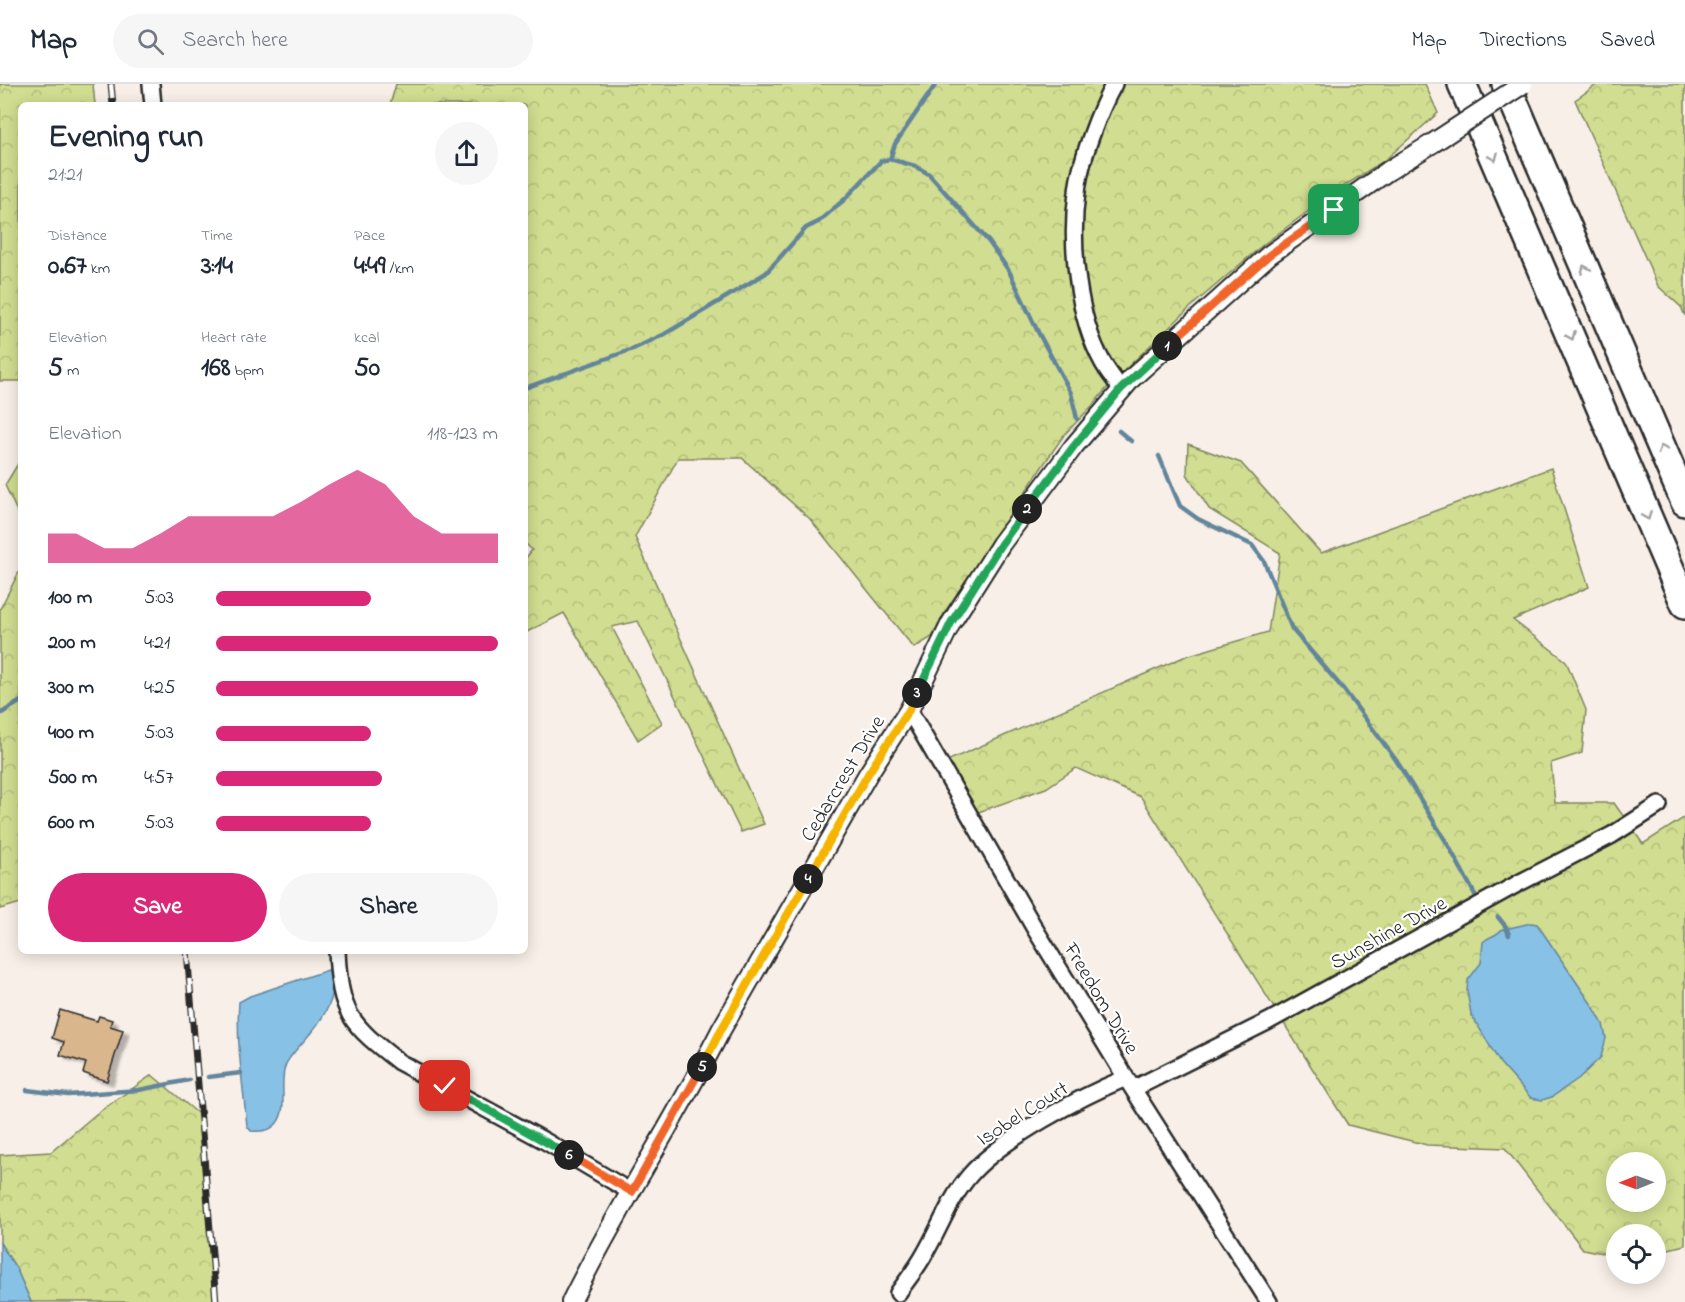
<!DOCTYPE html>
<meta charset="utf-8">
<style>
body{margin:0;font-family:"Indie Flower",sans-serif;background:#f6f6f7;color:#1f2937;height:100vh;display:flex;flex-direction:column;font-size:22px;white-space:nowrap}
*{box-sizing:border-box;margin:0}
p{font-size:20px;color:#747a83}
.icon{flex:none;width:33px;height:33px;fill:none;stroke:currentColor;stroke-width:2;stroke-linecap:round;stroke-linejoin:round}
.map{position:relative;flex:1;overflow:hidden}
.details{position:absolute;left:18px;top:18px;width:510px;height:852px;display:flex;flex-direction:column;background:#fff;border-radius:9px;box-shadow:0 3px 15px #0003}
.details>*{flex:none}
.needle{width:39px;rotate:269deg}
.tools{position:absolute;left:1606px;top:1068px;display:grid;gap:12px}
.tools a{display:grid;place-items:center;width:60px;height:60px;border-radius:50%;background:#fff;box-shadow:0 3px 15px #0003;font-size:30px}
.pin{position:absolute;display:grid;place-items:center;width:51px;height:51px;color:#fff;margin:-26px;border-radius:12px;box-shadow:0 3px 9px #0006}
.km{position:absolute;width:30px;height:30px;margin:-15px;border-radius:50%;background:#222;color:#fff;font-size:16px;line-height:30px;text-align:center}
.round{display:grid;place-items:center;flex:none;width:63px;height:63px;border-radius:32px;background:#f6f6f7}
.head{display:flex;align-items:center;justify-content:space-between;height:102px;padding:0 30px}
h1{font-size:33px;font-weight:800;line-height:45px}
.stats{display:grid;grid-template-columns:repeat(3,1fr);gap:9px;height:102px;padding:6px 30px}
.stats div{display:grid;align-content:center}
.stats b{font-size:26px;font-weight:800}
.stats small{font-size:16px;font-weight:400}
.stats p{font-size:16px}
.chart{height:168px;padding:12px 30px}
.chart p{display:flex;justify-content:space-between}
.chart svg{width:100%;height:108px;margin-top:6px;fill:#db2777;opacity:.7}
.action{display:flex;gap:12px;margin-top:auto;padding:12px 30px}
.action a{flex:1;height:69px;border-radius:36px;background:#db2777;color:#fff;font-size:24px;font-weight:800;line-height:69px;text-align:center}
.action a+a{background:#f6f6f7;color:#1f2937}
ul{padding:0 30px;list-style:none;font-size:20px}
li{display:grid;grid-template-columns:96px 72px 1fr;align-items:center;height:45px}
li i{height:15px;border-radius:8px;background:#db2777}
header{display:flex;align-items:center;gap:36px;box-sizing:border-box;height:84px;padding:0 30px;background:#fff;border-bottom:2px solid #e0e1e3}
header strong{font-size:28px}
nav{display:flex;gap:33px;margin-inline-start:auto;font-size:21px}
.search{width:420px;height:54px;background:#f6f6f7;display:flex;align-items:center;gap:15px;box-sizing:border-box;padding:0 21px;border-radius:33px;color:#747a83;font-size:22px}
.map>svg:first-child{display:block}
.forest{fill:url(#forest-crowns);stroke:#7e845e;stroke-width:1.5;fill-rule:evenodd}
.water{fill:#88c1e6;stroke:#63859b;stroke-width:1.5}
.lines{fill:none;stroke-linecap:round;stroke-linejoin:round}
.stream{stroke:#63859b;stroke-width:4.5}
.building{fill:#dab68c;stroke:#2b2b2b;stroke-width:1.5;filter:url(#shadow)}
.minor-casing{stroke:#2b2b2b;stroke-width:20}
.tertiary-casing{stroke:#2b2b2b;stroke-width:22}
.motorway-casing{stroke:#2b2b2b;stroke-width:32}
.minor{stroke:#fff;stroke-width:15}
.tertiary{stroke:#fff;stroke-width:18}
.motorway{stroke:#fff;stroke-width:27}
.rail-casing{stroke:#2b2b2b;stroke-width:7}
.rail{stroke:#fff;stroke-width:4.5;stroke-dasharray:14;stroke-linecap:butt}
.tertiary-bridge-casing{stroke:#2b2b2b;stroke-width:22;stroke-linecap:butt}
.tertiary-bridge{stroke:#fff;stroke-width:18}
.oneway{stroke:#a0a0a0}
.split-1-casing{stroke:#fff;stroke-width:12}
.split-2-casing{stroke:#fff;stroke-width:12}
.split-3-casing{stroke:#fff;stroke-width:12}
.split-4-casing{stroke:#fff;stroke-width:12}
.split-5-casing{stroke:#fff;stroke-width:12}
.split-6-casing{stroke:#fff;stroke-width:12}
.split-7-casing{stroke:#fff;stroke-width:12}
.split-1{stroke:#f0652b;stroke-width:8}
.split-2{stroke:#22a559;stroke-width:8}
.split-3{stroke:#22a559;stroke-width:8}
.split-4{stroke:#f5b400;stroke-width:8}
.split-5{stroke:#f5b400;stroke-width:8}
.split-6{stroke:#f0652b;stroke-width:8}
.split-7{stroke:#22a559;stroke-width:8}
.labels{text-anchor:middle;stroke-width:4.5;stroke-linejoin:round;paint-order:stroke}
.street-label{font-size:21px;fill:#2b2b2b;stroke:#fff}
</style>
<header>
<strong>Map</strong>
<div class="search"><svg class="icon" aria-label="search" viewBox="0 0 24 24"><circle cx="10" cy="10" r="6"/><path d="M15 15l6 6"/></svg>Search here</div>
<nav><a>Map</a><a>Directions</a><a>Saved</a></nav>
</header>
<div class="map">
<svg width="1685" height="1218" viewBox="0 0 1685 1218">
<defs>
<pattern id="forest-crowns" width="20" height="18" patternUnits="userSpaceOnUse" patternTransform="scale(1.5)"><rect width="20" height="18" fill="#d1dd90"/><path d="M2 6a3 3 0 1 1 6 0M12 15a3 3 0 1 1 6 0" fill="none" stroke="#b4be7c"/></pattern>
<filter id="shadow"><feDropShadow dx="6" dy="4" stdDeviation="1.5" flood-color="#0004"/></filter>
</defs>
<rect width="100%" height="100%" fill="#f8f0e8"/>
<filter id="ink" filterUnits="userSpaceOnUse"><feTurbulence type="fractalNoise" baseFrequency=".0167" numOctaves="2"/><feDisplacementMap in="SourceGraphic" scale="12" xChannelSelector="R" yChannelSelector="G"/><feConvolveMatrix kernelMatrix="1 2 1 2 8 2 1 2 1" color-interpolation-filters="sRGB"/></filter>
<g filter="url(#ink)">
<path class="forest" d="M0,0H93L95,21H21V297H0Z
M396,0H1425L1438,29L1385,76L1333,109L1264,160L1194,220L1112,298L1092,322L1064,351L1048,374L946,526L932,553L914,564L810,435L742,374H678L635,453L764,740L741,748L638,537L612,543L662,639L638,656L564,529L525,549V475L532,466L525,459V21H390Z
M1598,0H1685V232L1681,223L1658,202L1575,16Z
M1188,360L1241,379L1321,469L1551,384L1589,503L1513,536L1566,577L1586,626L1582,669L1551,679L1555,719H1614L1643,760L1685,733V1161L1656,1168V1150H1617V1172L1583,1165L1505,1064L1427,1061L1348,1041L1141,713L1076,684L1046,704L970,731L940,680L1186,572L1268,548L1280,469L1209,425L1187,390ZM1617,1078H1656V1118H1617Z
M21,375V436L5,401Z
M21,484V819L0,825V525Z
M152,991L201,1032L216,1218H31L16,1184L0,1159V1071L51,1068L96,1030Z"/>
<path class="water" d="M1531,839L1537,840L1594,924L1603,940L1606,954L1601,973L1579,994L1552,1013L1542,1016L1531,1014L1500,979L1471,930L1467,907L1468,896L1481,879L1483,858C1489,852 1497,852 1501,846Z
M334,884C338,914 323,936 303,958C297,965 290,972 286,980C278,997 289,1024 277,1039C271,1047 260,1048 251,1047L247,1042C243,1001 236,959 239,918L250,912Z
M0,1159L16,1184L31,1218H0Z"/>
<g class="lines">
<path class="stream" d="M890,75L895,60L936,0
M525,304L633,265L665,250L766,189L806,144L818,138L845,115L881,77L890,75L915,82L929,90L989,158L1009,187L1038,248L1071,309L1077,335
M1119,347L1131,357
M1159,372L1180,422L1198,435L1252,461L1264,477L1292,545L1344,606L1396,676L1447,759L1479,818
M0,630L21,617
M1498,833L1506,843L1509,851
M208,993L241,989
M27,1006L68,1011L139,1006L189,996"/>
</g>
<path class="building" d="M60,926L97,937L99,932L112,936L110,942L123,946L107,997L83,989L86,979L60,971L64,958L52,954Z"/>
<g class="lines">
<g class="minor-casing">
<path id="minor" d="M151,0L153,21
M1114,0C1099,27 1080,77 1077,108C1070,160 1077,233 1103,279C1108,288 1115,296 1121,305
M909,626L1035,845L1126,994L1269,1218
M337,867C340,930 350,940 399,978L545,1057L631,1108
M1133,1005L1269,937L1519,799L1612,751L1659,721
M898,1209C907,1196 917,1184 924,1171C940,1144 950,1114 970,1091C1001,1055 1082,1012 1126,994"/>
</g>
<g class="tertiary-casing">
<path id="tertiary" d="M571,1218C617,1125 674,1038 721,946L868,690L909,626L951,539L1001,460L1074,362L1132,294L1269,171L1388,87L1433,59"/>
</g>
<g class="motorway-casing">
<path id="motorway" d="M1462,0L1685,520
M1506,0L1685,418"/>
</g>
<use href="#minor" class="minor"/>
<use href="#tertiary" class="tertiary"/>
<use href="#motorway" class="motorway"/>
<g class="rail-casing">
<path id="rail" d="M111,0L113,21
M187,867L216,1218"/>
</g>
<use href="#rail" class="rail"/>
<g class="tertiary-bridge-casing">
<path id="tertiary-bridge" d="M1433,59L1523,0"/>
</g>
<use href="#tertiary-bridge" class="tertiary-bridge"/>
</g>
<defs><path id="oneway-chevron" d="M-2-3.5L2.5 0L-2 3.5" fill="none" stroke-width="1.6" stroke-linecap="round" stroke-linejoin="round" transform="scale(1.5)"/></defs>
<g class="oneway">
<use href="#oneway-chevron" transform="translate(1494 73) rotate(67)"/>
<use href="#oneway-chevron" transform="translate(1585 185) rotate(-113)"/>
<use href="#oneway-chevron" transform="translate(1571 252) rotate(67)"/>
<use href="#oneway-chevron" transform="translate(1662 365) rotate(-113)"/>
<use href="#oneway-chevron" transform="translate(1647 432) rotate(67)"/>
</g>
</g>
<g class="lines" filter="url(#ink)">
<g class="split-1-casing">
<path id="split-1" d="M1167,262L1269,171L1334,126"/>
</g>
<g class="split-2-casing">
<path id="split-2" d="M1027,425L1074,362L1121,305L1167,262"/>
</g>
<g class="split-3-casing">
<path id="split-3" d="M917,609L951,539L1001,460L1027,425"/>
</g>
<g class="split-4-casing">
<path id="split-4" d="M808,795L868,690L909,626L917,609"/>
</g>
<g class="split-5-casing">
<path id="split-5" d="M702,983L721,946L808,795"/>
</g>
<g class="split-6-casing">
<path id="split-6" d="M569,1071L632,1108L702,983"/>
</g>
<g class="split-7-casing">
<path id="split-7" d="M445,1002L569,1071"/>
</g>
<use href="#split-1" class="split-1"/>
<use href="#split-2" class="split-2"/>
<use href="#split-3" class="split-3"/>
<use href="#split-4" class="split-4"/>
<use href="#split-5" class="split-5"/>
<use href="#split-6" class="split-6"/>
<use href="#split-7" class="split-7"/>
</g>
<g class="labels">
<g class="street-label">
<text transform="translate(842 694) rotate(-59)" y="7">Cedarcrest Drive</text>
<text transform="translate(1388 848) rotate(-29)" y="7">Sunshine Drive</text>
<text transform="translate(1102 914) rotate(59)" y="7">Freedom Drive</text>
<text transform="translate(1022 1029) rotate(-32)" y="7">Isobel Court</text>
</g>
</g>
</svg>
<div class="tools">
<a><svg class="needle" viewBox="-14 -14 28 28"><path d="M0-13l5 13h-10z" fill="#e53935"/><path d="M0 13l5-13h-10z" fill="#747a83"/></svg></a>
<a><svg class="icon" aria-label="locate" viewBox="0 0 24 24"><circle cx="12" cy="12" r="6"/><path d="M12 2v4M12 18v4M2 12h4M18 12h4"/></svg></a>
</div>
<div class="pin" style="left:1334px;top:126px;background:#1e9e55"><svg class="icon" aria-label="arrive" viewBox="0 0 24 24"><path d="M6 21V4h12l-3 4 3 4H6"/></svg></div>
<div class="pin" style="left:445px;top:1002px;background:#d93025"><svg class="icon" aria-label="check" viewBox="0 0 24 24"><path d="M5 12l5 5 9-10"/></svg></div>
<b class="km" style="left:1167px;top:262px">1</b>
<b class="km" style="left:1027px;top:425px">2</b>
<b class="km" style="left:917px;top:609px">3</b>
<b class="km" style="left:808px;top:795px">4</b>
<b class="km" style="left:702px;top:983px">5</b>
<b class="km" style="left:569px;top:1071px">6</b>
<section class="details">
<div class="head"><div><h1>Evening run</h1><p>21:21</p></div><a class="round"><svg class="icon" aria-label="share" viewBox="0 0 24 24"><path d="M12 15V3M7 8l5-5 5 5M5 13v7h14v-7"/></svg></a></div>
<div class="stats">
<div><p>Distance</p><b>0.67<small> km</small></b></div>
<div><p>Time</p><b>3:14</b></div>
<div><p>Pace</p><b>4:49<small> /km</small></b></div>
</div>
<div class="stats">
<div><p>Elevation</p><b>5<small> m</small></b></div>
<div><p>Heart rate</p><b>168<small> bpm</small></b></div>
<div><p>kcal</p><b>50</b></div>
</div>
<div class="chart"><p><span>Elevation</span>118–123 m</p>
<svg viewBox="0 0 160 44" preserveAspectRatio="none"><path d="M0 44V32L10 32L20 38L30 38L40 32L50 25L60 25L70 25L80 25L90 19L100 12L110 6L120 12L130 25L140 32L150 32L160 32V44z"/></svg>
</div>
<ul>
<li><b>100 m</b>5:03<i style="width:55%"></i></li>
<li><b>200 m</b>4:21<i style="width:100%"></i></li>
<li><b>300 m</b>4:25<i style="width:93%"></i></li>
<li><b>400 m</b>5:03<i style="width:55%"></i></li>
<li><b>500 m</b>4:57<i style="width:59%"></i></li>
<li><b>600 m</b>5:03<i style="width:55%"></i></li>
</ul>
<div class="action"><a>Save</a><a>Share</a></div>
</section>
</div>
